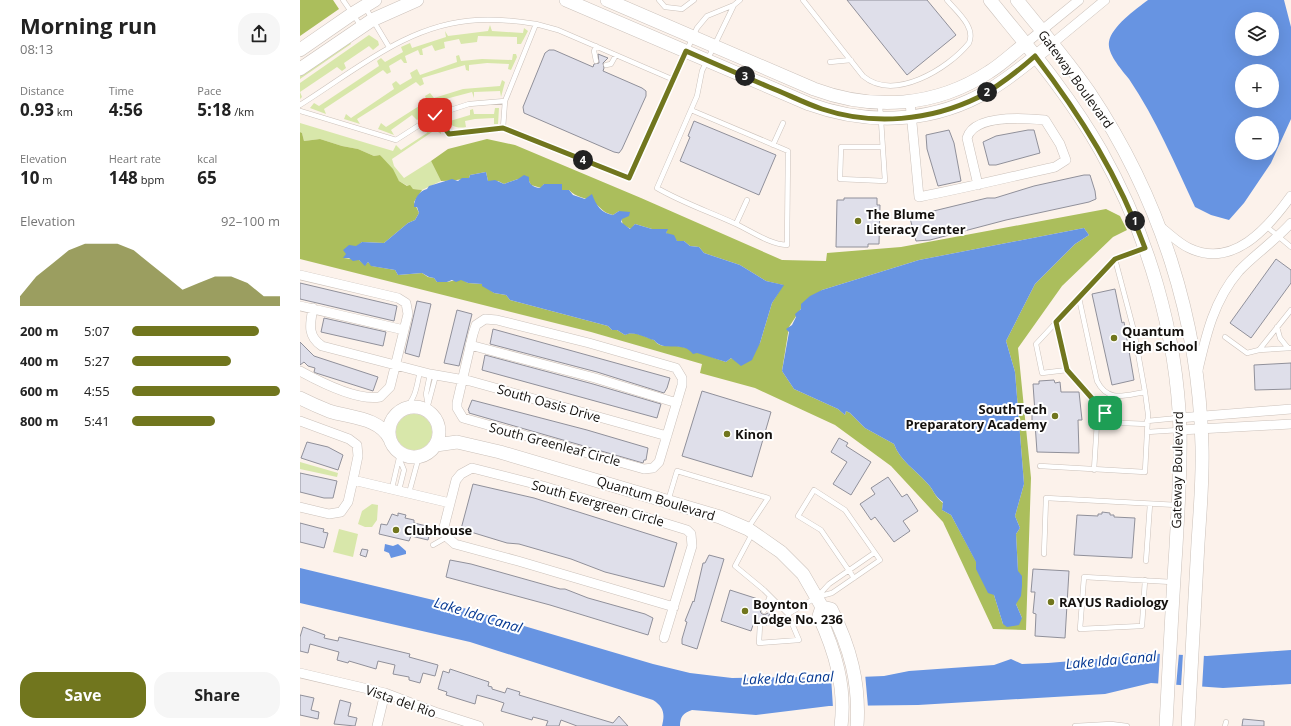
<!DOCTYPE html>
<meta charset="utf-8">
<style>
body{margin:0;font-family:"Open Sans",sans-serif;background:#f6f6f6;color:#222;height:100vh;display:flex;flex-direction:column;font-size:15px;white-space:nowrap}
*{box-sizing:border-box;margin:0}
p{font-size:13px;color:#767676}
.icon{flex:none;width:22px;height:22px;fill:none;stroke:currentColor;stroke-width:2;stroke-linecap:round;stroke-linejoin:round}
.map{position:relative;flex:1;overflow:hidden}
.sheet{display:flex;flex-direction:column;background:#fff;width:300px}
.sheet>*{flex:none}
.controls{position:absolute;left:935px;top:12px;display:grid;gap:8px}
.controls a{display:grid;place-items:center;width:44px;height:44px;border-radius:50%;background:#fff;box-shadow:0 4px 16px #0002;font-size:20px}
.pin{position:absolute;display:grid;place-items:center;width:34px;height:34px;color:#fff;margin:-17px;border-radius:8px;box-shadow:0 2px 6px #0006}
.km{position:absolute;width:20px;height:20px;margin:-10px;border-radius:50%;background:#222;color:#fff;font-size:11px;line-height:20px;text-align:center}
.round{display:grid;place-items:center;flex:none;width:42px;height:42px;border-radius:16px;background:#f6f6f6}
.summary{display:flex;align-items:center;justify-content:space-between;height:68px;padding:0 20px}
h1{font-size:22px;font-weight:700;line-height:30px}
.figures{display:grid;grid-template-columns:repeat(3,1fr);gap:6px;height:68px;padding:4px 20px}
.figures div{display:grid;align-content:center}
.figures b{font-size:17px;font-weight:700}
.figures small{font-size:11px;font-weight:400}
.figures p{font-size:11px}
.chart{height:112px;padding:8px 20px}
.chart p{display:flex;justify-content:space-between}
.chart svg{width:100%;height:72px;margin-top:4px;fill:#71761e;opacity:.7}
.primary-button{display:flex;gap:8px;margin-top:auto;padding:8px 20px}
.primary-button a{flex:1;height:46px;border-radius:16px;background:#71761e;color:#fff;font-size:16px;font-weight:700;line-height:46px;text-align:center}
.primary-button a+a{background:#f6f6f6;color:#222}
ul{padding:0 20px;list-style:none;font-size:13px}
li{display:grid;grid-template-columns:64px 48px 1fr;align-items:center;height:30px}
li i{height:10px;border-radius:5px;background:#71761e}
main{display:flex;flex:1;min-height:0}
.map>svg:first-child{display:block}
.green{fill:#d8e7aa}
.forest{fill:#abbe5c;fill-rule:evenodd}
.water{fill:#6794e2;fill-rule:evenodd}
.pier{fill:#fcf2eb}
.building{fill:#dfdfea;stroke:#90909a}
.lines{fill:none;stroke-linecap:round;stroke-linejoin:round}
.lane-casing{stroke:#cbc1ba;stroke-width:5.5}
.street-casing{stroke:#cbc1ba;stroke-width:10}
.secondary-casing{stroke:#cbc1ba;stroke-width:14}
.lane{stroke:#fff;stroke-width:4.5}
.street{stroke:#fff;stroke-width:9}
.secondary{stroke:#fff;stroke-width:13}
.route-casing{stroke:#fff;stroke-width:8}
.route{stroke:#71761e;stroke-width:5}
.poi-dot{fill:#71761e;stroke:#fff;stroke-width:1.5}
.labels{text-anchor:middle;stroke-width:4;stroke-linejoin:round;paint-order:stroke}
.street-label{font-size:13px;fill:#14110e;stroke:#fff}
.poi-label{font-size:13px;font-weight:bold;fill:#14110e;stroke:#fff;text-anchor:start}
.water-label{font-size:14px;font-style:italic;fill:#053892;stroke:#fff}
</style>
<main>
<section class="sheet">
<div class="summary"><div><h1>Morning run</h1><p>08:13</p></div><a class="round"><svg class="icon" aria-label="share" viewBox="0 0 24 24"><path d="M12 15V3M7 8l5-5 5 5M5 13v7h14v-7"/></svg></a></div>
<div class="figures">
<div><p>Distance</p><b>0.93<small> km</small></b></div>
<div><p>Time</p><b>4:56</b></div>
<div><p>Pace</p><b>5:18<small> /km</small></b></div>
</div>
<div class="figures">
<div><p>Elevation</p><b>10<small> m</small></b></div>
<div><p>Heart rate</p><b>148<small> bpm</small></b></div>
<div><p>kcal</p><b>65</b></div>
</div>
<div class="chart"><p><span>Elevation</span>92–100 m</p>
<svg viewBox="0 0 160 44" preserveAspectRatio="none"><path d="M0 44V38L10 26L20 18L30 10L40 6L50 6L60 6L70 10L80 18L90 26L100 34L110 30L120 26L130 26L140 30L150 38L160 38V44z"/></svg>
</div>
<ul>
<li><b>200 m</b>5:07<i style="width:86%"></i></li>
<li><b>400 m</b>5:27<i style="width:67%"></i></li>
<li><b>600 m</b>4:55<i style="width:100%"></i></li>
<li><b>800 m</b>5:41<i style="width:56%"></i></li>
</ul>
<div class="primary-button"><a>Save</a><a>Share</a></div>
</section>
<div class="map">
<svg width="991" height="726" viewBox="0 0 991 726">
<rect width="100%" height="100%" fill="#fcf2eb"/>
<path class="green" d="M190,25L192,31L223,33L224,28L228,31L221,44H217V37L178,36L177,42L161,44L159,39L144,42L145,48L135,51L132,45L122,49L123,55H120L118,50L105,56L107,63H104L101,59L89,66L91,72L87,74L83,70L24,109L26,114L10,108L14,103L19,106L79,66L77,61L81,58L85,62L103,52L101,47L110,43L112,48L146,37L145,31L148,36L188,31Z
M69,35L78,41L79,45L73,50L69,46L44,63L46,68L42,71L37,67L0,92L2,97L0,99V83Z
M50,41L51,44L0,79V76Z
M213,54H216L217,57L211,70L208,69L209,64L187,63L169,65V71L166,70L165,65L122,78L124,84L120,86L116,82L57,119L60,124L44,119L46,114L51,118L94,89L92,84L96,81L100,85L112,78L110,73L117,69L120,75L157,62L156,56L159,55L161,61L182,59L212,60Z
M202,80L205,82L201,97L200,91L174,92V98L172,92L138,101V108L134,103L118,112L121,117L117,120L112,115L91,130L94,135L78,129L81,123L86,127L127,101L125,96L130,93L134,98L163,89L200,86Z
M195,108H199L198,124H194V118L175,119L165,121L166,127C157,129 150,126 145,118L146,116H148L150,121L170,115V110L173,109L174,114H194Z
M0,123L93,151L96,145L101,150L127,133L125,128L126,126C134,122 136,125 141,132V134L135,130L92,159L94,166L104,178L131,161L141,181L122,190L113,189L99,181L80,155L74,156L58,149L42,146L20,139L4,141L2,133L0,132Z
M96 432a18 18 0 1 1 36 0a18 18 0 1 1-36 0Z
M0,462L38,473L37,477L0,469Z
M72,504L78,505L77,520L72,527H65L58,524L62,511Z
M39,529L58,534L53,557L33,552Z"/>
<path class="forest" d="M0,0H33L39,9L0,36Z
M0,132L2,133L4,141L20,139L42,146L58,149L74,156L80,155L93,169L99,181L107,186L110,185L113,189L122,190L114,202L119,213L115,220L108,223L84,243L62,242L44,258L59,260L65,265L68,262L72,266L95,270L98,275L122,273L128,277L134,278L137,282H147L161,279L168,283L182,284L194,293L206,295L210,300L308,326L312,330H317L325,335C333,330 346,337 354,340C361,349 368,345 377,346C393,348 410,357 426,362L431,358L437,361L460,343L472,303L483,285L466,281L440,265L404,253L399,247L390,246L384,241H377L366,233L367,229H352L335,224L331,229L323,225L319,211L313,215C303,213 302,208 294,203C286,197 276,198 269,190H262V184H244L241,188L231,185L229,181L218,179L204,184L198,181H188L186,172L170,175L169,178C159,180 151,181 141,181L131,161L148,149L187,139L215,145L341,198L482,260L526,261L527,253L601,247L806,209L820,216L827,230L813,237L762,286L718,348L731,478L726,630L693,629L643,522L591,466L535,425L455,388L400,373L402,364L291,332L0,259ZM784,228L789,235L775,244L735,284L706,341L715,372L724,484L715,516L720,528L716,534L718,571L716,604L722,618L703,624L694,595L651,515L642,510L643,503C634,496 634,490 627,483C615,469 600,461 594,444L565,428L550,413L546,411L545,415L538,409L494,389L482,371L489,327L502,307L522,290L619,260Z"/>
<path class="water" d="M848,0H984L991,27V119L971,163L944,203L929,220L911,215L895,207C875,164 856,119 829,79C822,70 807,54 809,42C811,27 836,9 848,0ZM942,19H972V49H942ZM942,71H972V101H942ZM942,123H972V153H942Z
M186,172L188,181L195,180L204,184L218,179L224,175L229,177C228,185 234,187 240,188L244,184H262V190H269L273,195L285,199L292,194C296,205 301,213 313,215L319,211L330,212L329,216L322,219L321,222L330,229L335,224L352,229H368L366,233L374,235L377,241H384L390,246L399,247L404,253L440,265L466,281L484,285L472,303L460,343L452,360L441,366L431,358L426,362L397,353L393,354C383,340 364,353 354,340C346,338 333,330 325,335L317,330H312L308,326L210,300L206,295L194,293L182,286V284L168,283L161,280L156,282L152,280L147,282H137L134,278L129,277L122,273L98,275L95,270L71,266L68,262L65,266L59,260L53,261L49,258H43L46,254L43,250L49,245L56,246L62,242L84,243L108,223L115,220L119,213L117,207H114C114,199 119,191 127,189L129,186L152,179L158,181L162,178H169L170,175Z
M784,228L789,235L775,244L735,284L706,341L715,372L724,484L715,516L720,528L716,534L718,571L722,576V586L721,596L716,604L722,618L719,625L707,627L703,624L694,595L688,593L676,569V562L651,515L642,510L643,502C634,496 634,490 627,483C615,469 600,461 594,444L565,428L550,413L546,411L545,415L538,409L494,389L482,371L489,332L486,329L492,325L496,317L495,314L501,309V304L510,296L522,290L619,260Z
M85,544L93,546L98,544L106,551V554L91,558L89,553L84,551Z
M0,568L150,604L353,664L390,673L432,678L501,677L511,679L584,676L609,671L694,665L711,659L722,664L748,663L820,657L839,653L907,656L991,650V684L923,688L851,683L805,694L618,705L529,706L456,715L392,710C383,713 380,717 380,726H362C365,714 364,707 353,700L170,642L0,603Z"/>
<path class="pier" d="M860,652L879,653L876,687L858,686Z
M883,653L904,654L902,689L881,687Z
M565,673L568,707L533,708L531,676Z"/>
<path class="building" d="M547,0H627L656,35L607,75Z
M249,50H254L293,67L294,64L299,63L298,54L308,58L303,63L304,68L303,71L342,88L346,91V96L322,149L319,153L314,152L224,113L223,107L245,53Z
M394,121L476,155L459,195L380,161L390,137L388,136Z
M649,130L654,143L661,181L638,186L627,149L626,135Z
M728,130H734L740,153L696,165H689L683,142L696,136Z
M784,175H790L795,191L796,199L789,202L706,220L630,240L616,241L610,218L617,215L687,198H695L734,186Z
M544,198H577V205H580L579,244H568V247H536L537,200H544Z
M976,259L991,270V283L951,338L930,323Z
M0,283L97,306L94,321L0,299Z
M815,289L822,323L824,322L834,380L812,385L792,294Z
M117,301L131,304L119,357L105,353Z
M157,310L172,314L159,366L144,363Z
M24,318L86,332L83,346L21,332Z
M193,329L370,378L367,388L364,393L297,372L190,344Z
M0,342L14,356L78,377L73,391L16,373L14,372L15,368L8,366L4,362L0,365Z
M185,355L293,384L361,404L357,418L182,370Z
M991,363V389L955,390L954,365Z
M754,380L755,383L760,382L761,392H779L782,420H778L779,453L737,452L735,423H732V413H735L733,384H739V381Z
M402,391L471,412L452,477L382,456Z
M172,400L287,430L348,448L346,460H344L343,463L169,413V411L168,410Z
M539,438L548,443L546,446L571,462L551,495L533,484L547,462L531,452Z
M7,442L28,447L43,455L38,470L1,458Z
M0,473L37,481L33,498H24L0,492Z
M588,477L602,497L607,494L618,511L603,521L610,531L594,542L575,517L571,520L560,504L575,494L571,488Z
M173,484L234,498L377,543L364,587L305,572L271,559L219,544L207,543L161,529Z
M802,512L810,513V515H814V517L835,518L832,558L774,555L777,515L798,516V514H802Z
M98,513L106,515L105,518L114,520V523L131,527L128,540L111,536L109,541L79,534L81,524L87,525L92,514L98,516Z
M0,523L19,528L24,529L23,532L28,533L24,548L0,542Z
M62,549L68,550L66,557L60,555Z
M409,555L424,559L397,649L382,644V639L387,622L385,621L393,601L394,602L403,563H405Z
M150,560L171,564L260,589H265L288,598L345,614L353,618L348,635L250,605L146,577Z
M733,569L769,571L765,638L735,636L736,614L733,613L735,592H731Z
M430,590L461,600L458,609L460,610L461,613L464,615L470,612L466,626L461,620L454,622L451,631L421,621Z
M3,627L25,635L24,638L38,641L39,637L110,654L109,657L138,665L135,676L123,673L120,683L109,680V677L93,674L95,665L78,661L76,669L49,661L48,663L37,660L39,652L10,644L8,653L0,651V637Z
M150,669L189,682L188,686L192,687V689L205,693L207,688L220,692L219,695L313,723L319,716L328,726H277L261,720L259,726H246L248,721L233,717L232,720L201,711L204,703L195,700L177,695L175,704L146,695L147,692L138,689L143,671L149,673Z
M0,695L14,698L11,710L19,712L18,719L0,715Z
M40,700L51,703L48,716L57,718L55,726L34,724Z
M943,719L964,721V726H942Z"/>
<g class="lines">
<g class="lane-casing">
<path id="lane" d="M43,0L61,26
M359,0L365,7L382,9L394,0
M503,0L563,76C594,102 648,69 669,43C676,27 657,12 647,0
M65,7L89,47
M236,24L258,30L374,80
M296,61L294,51L296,46
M530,62L551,60
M306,65L311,64L316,55
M0,105C56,70 109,23 178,20C198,19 217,21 236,24L205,101L203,128
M580,105L585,181L540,179L541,147H582
M391,110L488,151L487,245C469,244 453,232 436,224C410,212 383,203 357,188L397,96L402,71L434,5
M0,111L96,140L135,115L169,104L205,101
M135,115L149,134L203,128L329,178L397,28L407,16L434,5L440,0
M473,145L483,123
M436,224L447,200
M966,226L991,247
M779,298L797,381C808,403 825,395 845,392L834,331L815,259
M756,322L767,370L742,373L736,344L815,259L843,249
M977,327L980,338L988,348
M925,337L947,353L959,350L991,348
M959,350L991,310
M767,370L805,413L822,423L847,424
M128,405L136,375
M105,408C116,399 117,384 120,371
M129,411L126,394L130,374
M847,421L878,418
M847,432L879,430
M95,448L104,470L99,490
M740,466L845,472L848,414L845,392
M794,470L798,407
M92,488L99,458
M109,493L118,460L123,455
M368,501L377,471L468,498L448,528
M452,534L435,566L464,590L488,614L499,640L459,643L460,624
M133,545L147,537
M744,554L746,498L877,505
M846,561L850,504
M845,580L842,626L780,629L784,577L872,582
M517,597L529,584L574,553
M464,611L470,596
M488,614L517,597L532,593L580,560L545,510L514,490L498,516L521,530L554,578
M775,726L811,724L827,726
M925,726L926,722"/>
</g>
<g class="street-casing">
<path id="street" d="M753,43L805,0
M725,44L779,0
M610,102L619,197C665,188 710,177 755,167L766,160L760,144L745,120C725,118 674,114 667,138L678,185
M859,226C869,233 878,243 889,248C933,269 968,228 991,196
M0,275L98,298L106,303L108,314L90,387L80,397C57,401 20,382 0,371
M0,306L104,330
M13,308C10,324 7,336 22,346L130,374L170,381L367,436
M185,319L197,320L289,343L376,368L382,378V385L359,462L353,468L344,469L163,418L157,408V403L173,334L176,325Z
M170,345L295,378L377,403
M898,370C906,335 914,300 939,271C955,254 975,241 991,223
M879,418L991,409
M0,421L49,439L57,445L58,456L53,480L48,502L41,512L29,514L0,507
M880,430L991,424
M53,480L150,503
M364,638L392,546L391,534L387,530L243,486L172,468L161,474L156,480L144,527L147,537L155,544L218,561L374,607
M0,673L85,693L135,712L179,726
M77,726L85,693"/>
</g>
<g class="secondary-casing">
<path id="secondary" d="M266,0L509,104C564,124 625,124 679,96C706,82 729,61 753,43
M307,0L514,89C573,111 636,107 689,72C702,64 713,53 725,44
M690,0C729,48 770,96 801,151C848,235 877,333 880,430C881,469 878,508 876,547C872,606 869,666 866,726
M717,0C741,30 767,60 789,92C860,198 899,319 902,446C903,479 900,511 898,543C895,604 891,665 888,726
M0,50L52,14L75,0
M0,69L72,20L117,0
M0,398C10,403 19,407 29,411C50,418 79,417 90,439
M89 432a25 25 0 1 1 50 0a25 25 0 1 1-50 0Z
M136,445L157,442L200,452L420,517L448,529L481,552L503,574L522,607L519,616C535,651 546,687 541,726
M522,607L531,609C550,647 560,683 557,726"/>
</g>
<use href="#lane" class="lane"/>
<use href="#street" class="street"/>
<use href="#secondary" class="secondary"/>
</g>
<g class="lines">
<g class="route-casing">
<path id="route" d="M135,115L149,134L203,128L329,178L386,51C413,63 441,75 469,87C487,94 504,103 522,109C573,126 630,121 679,97C699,86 718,71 735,56C781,116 819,177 845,248L815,259L756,322L767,370L805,413"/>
</g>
<use href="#route" class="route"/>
</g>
<g class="poi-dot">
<circle cx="558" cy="221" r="4"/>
<circle cx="814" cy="338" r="4"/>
<circle cx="755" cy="416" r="4"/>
<circle cx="427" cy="434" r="4"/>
<circle cx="96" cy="530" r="4"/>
<circle cx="751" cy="602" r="4"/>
<circle cx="445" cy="611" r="4"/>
</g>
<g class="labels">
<g class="street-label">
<text transform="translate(776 79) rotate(54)" y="5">Gateway Boulevard</text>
<text transform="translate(249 403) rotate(16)" y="5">South Oasis Drive</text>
<text transform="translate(255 444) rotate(15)" y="5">South Greenleaf Circle</text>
<text transform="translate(877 470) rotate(-89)" y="5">Gateway Boulevard</text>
<text transform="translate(356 498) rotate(17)" y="5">Quantum Boulevard</text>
<text transform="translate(298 503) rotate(16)" y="5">South Evergreen Circle</text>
<text transform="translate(101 701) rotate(19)" y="5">Vista del Rio</text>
</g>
<g class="poi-label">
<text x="566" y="219">The Blume<tspan x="566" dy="15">Literacy Center</tspan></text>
<text x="822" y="336">Quantum<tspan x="822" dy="15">High School</tspan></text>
<text x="747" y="414" text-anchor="end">SouthTech<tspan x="747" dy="15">Preparatory Academy</tspan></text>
<text x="435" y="439">Kinon</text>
<text x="104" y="535">Clubhouse</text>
<text x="759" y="607">RAYUS Radiology</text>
<text x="453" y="609">Boynton<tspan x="453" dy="15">Lodge No. 236</tspan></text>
</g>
<g class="water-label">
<text transform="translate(178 615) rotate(17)" y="5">Lake Ida Canal</text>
<text transform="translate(811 660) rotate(-5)" y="5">Lake Ida Canal</text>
<text transform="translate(488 678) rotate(-2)" y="5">Lake Ida Canal</text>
</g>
</g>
</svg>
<div class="controls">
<a><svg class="icon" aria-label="layers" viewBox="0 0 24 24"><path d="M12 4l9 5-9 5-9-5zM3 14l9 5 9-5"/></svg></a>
<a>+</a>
<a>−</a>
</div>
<div class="pin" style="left:805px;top:413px;background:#1e9e55"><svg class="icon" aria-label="arrive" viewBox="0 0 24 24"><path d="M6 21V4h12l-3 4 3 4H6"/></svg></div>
<div class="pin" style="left:135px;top:115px;background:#d93025"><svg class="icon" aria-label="check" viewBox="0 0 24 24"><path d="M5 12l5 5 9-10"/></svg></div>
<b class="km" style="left:835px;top:221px">1</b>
<b class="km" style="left:687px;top:92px">2</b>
<b class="km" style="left:445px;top:76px">3</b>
<b class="km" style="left:283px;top:160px">4</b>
</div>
</main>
